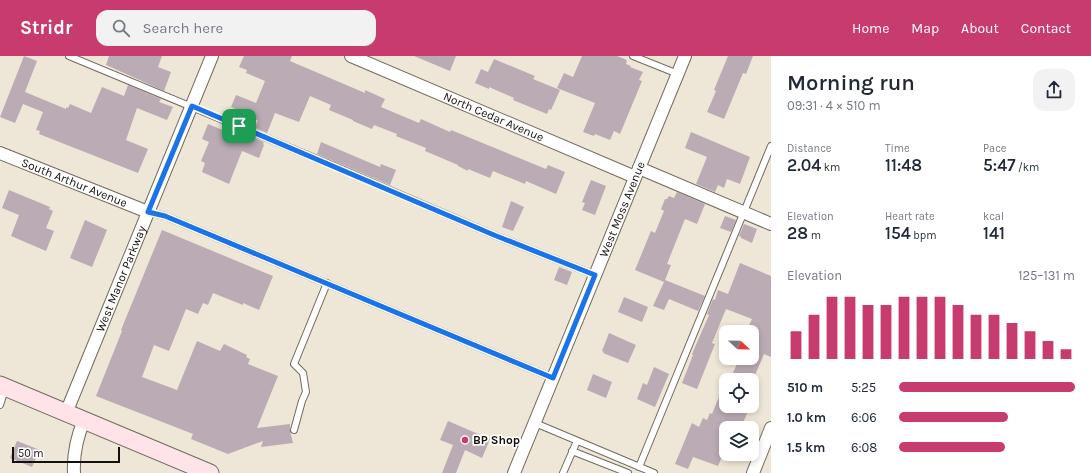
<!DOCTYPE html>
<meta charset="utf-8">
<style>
body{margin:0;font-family:Karla,sans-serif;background:#f2f2f3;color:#1f2937;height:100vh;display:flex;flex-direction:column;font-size:15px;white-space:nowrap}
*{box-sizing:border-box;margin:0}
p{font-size:13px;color:#747a83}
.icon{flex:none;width:22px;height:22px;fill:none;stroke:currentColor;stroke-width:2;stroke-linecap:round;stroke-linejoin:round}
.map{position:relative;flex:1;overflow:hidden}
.drawer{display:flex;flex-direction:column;background:#fff;width:320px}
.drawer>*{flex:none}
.needle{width:26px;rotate:112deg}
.tools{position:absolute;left:719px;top:269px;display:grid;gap:8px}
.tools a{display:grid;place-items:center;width:40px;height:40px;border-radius:8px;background:#fff;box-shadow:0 2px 6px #0003;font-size:20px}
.scale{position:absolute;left:12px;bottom:10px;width:108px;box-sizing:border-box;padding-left:4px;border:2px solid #13110c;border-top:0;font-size:11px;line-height:14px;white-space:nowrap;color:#13110c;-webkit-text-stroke:3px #fff;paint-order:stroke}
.pin{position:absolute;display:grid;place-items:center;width:34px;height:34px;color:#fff;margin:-17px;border-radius:8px;box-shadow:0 2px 6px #0006}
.round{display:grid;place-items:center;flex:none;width:42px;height:42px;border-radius:12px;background:#f2f2f3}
.head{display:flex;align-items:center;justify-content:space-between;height:68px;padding:0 16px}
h1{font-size:22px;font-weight:600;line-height:30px}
.figures{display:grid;grid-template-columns:repeat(3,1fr);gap:6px;height:68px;padding:4px 16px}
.figures div{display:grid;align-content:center}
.figures b{font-size:17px;font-weight:600}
.figures small{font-size:11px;font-weight:400}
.figures p{font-size:11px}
.chart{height:112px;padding:8px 16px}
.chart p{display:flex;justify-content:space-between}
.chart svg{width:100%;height:72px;margin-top:4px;stroke:#c73b6f;stroke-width:6}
ul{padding:0 16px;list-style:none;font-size:13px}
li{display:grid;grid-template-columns:64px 48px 1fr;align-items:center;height:30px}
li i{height:10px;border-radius:5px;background:#c73b6f}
header{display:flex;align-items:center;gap:24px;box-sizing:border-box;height:56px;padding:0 20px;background:#c73b6f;color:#fff}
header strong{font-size:19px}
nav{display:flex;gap:22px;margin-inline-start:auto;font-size:14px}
.search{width:280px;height:36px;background:#f2f2f3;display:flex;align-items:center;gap:10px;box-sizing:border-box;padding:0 14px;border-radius:12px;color:#747a83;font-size:15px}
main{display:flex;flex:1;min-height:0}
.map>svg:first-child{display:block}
.building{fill:#bbabb4}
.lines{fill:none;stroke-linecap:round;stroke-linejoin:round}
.service-casing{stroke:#706a5d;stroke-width:8}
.minor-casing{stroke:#706a5d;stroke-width:14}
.secondary-casing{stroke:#706a5d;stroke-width:19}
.service{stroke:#fff;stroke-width:6}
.minor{stroke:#fff;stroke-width:12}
.secondary{stroke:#fee4e9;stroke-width:17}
.route-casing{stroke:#fff;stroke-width:8}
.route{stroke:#1a73e8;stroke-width:5}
.poi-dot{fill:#c73b6f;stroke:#fff;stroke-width:1.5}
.labels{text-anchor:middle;stroke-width:3.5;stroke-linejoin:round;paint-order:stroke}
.street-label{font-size:12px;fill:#13110c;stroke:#fff}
.poi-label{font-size:12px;font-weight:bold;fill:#13110c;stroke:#fff;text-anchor:start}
</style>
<header>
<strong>Stridr</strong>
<div class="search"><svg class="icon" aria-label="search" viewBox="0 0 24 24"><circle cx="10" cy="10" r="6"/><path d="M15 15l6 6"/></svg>Search here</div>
<nav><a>Home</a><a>Map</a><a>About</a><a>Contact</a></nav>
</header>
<main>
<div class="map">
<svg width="771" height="417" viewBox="0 0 771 417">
<rect width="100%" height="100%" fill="#eee7d8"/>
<path class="building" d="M24,0L37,5L25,36L66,53V51L68,52L70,48L91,57L102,31L124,40L128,29L161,43L159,46L173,51L167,64L137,52L126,84L148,93L138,117L39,78L40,75L36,74L43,56L23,48L15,67L0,61Z
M109,0H162L158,11L171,16L164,35L106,9Z
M244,0H292L290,5L365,37V34L385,43L381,51L419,67L421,63L450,76L451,74L546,113L548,109L565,116L556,138L526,125L525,128L493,115L490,122L468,113V115L458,110V109L425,95L426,92L396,80L397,78L374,69L372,73L353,65V64L329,54L331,49L310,40L299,66L275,57L267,77L255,72L258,64L254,63L255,61L231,51L236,39L256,47L265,25L246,17L247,14L239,11Z
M414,0H456L450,15Z
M582,0H617L627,4L626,8L631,10L630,11L643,16L639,24L642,25L620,78L614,75L610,84L595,78L594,80L583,76L595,47L557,32L564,17L573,21Z
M728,0H753L746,18L743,17L724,63L707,56L716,35L714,34Z
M494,3L535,20L533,23L560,34L551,54L549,53L547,58L513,44L514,42L489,31V33L475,27L481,13L488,16Z
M208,68L250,85L252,81L264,86L263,88L264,89L259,102L242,95L229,128L202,116L205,107L201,105L209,86L202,83Z
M691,76L750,101L740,128L727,123L724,132L718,129L715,136L696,128L707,101L685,92Z
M321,86L380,111L381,108L396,114L390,129L317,98Z
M591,124L606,130L595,159L582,154L585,147L582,146Z
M9,134L50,151L49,153L53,155L46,172L54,175L46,195L11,180L19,159L2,152Z
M677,136L705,148L697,168L685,163L667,208L671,209L665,224L705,240L698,255L669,243L664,254L653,250L664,226L635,214L651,175L655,177L664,155L661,153L665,143H667L669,140L674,142Z
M511,145L524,151L513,175L502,171Z
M725,160L736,164L731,176L720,172Z
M85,164L107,174L92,211L70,202Z
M744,168L757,173L752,187L741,182V181L739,180Z
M162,174L273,220L259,254L243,247V249L213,237L208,249L203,247L198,258L186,253L169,295L154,289L142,321L177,334L197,285L220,295L224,288L247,299L246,301L250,303L248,308L278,320L257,372L290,368V375L293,387L261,391L263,385L228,398L191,383L193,378L96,340L122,275L121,274Z
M740,207L771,220V301L764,298L752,326V324H730L739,303L752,308V276H746L752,263L726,253L712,287L715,288L697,333L682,327L693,299L692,298L709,259L707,258L713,243L715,244L718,234L728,238Z
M559,211L572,216L567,229L554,224Z
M624,241L648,251L642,266L618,256Z
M609,277L636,289L628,307L603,297L604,296L602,295Z
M654,311L669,318L655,351L637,343L643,327L647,329Z
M593,318L612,326L606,342L587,334Z
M726,324V350H750L741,372H726V391L718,410L693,401L688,413L675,408L692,367L699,371L703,362L707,364L710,357L712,358Z
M448,365L490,383L482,402L465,394L456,417H442L453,389L440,384Z
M17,385L40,394L32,411L10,402Z"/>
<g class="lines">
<g class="service-casing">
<path id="service" d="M69,0L334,110L494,179L595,219
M633,0L678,18
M148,156L165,160L553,322
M0,349L5,333
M535,367L654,417
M294,374L302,345L306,336L303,317L294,308L327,227
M572,395L628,417
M639,411L771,90
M563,417L577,385"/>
</g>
<g class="minor-casing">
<g id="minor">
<path id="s1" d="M351,0L635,121"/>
<path id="s2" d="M0,97L148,156"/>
<path d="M639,112L771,168"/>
<path id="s3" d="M66,357L212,0"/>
<path d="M74,417C73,399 77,381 84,364"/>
<path id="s4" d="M514,417L685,0"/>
<path d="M753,417L771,372"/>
</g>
</g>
<g class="secondary-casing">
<path id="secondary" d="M0,329L210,417"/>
</g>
<use href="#service" class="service"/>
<use href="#minor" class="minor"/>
<use href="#secondary" class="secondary"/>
</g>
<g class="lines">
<g class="route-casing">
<path id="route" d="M192,50L494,179L595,219L553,322L165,160L148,156Z"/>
</g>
<use href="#route" class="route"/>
</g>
<circle class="poi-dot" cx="465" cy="384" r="4"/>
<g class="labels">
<g class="street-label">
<text dy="4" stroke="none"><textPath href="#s1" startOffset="155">North Cedar Avenue</textPath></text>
<text dy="4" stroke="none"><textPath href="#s2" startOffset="80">South Arthur Avenue</textPath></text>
<text dy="4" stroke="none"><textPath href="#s4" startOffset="285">West Moss Avenue</textPath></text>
<text dy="4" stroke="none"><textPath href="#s3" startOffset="145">West Manor Parkway</textPath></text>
</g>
<g class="poi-label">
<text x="473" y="388">BP Shop</text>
</g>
</g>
</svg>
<div class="tools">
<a><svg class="needle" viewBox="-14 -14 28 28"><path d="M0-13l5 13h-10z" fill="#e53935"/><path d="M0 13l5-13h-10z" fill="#747a83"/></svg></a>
<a><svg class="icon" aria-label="locate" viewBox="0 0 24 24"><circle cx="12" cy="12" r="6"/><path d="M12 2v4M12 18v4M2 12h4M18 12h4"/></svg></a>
<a><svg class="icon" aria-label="layers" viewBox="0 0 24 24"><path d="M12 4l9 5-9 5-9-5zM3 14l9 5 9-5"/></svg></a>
</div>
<div class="scale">50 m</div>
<div class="pin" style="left:239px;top:70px;background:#1e9e55"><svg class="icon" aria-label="arrive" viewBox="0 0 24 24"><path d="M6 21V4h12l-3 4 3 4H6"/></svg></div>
</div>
<section class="drawer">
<div class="head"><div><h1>Morning run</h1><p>09:31 · 4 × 510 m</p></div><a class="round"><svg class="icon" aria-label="share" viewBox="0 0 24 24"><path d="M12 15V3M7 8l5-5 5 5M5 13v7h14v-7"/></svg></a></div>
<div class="figures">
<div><p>Distance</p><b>2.04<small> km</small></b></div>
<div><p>Time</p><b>11:48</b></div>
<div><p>Pace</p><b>5:47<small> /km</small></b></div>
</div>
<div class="figures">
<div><p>Elevation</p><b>28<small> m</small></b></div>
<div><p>Heart rate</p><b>154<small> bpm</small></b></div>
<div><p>kcal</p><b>141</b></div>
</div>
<div class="chart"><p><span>Elevation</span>125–131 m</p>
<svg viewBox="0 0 160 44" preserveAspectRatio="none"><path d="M5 44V27M15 44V17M25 44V6M35 44V6M45 44V11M55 44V11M65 44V6M75 44V6M85 44V6M95 44V11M105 44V17M115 44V17M125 44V22M135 44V27M145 44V33M155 44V38"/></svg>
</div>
<ul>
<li><b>510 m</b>5:25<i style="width:100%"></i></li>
<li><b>1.0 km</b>6:06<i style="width:62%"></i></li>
<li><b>1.5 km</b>6:08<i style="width:60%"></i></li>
</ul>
</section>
</main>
